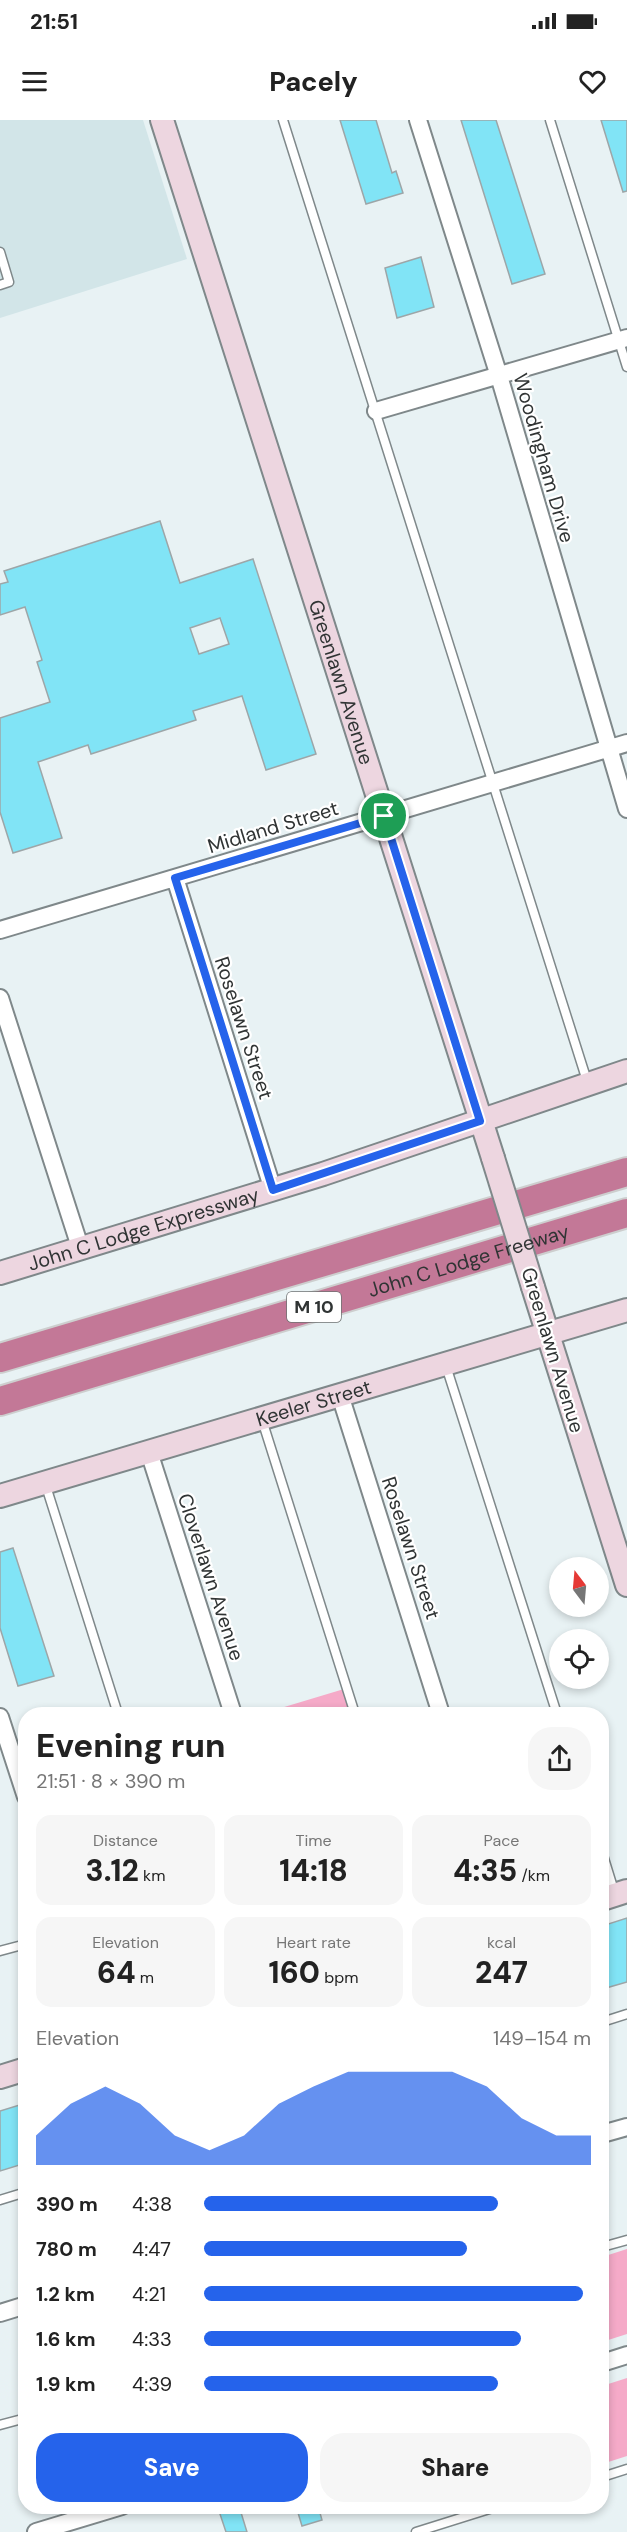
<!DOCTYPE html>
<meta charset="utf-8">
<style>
body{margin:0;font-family:"DM Sans",sans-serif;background:#f6f6f6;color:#222;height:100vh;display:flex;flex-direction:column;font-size:22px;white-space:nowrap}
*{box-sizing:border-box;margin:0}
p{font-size:20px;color:#767676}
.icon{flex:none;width:33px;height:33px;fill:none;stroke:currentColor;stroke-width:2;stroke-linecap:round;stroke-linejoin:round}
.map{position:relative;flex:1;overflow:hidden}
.panel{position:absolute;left:18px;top:1587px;width:591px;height:807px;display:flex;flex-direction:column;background:#fff;border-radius:24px;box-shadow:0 3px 9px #0003}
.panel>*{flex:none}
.needle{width:39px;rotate:344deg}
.tools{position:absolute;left:549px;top:1437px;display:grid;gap:12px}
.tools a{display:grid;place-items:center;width:60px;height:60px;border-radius:50%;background:#fff;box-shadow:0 3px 9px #0003;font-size:30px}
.pin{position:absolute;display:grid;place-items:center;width:51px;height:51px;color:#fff;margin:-26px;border:3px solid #fff;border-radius:50%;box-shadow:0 2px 6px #0007}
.round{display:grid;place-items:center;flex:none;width:63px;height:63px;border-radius:24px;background:#f6f6f6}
.summary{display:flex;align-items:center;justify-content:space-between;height:102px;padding:0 18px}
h1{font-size:33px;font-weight:800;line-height:45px}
.stats{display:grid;grid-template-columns:repeat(3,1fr);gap:9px;height:102px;padding:6px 18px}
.stats div{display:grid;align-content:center;border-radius:15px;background:#f6f6f6;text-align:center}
.stats b{font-size:30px;font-weight:800}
.stats small{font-size:16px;font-weight:400}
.stats p{font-size:16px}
.chart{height:168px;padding:12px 18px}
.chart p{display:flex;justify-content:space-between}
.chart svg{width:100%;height:108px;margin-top:6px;fill:#2563eb;opacity:.7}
.button{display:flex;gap:12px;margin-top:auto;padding:12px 18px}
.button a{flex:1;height:69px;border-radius:24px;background:#2563eb;color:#fff;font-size:24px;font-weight:800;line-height:69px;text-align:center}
.button a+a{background:#f6f6f6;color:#222}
ul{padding:0 18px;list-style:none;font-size:20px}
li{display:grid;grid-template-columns:96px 72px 1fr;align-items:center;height:45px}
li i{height:15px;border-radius:8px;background:#2563eb}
.status{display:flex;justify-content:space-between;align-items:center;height:42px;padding:0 30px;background:#fff;direction:ltr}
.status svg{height:16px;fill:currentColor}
header{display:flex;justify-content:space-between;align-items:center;height:78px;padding:0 18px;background:#fff;font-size:27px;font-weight:800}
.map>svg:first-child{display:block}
.built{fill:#d2e5e8}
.green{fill:#f5aac8}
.building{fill:#81e4f6;stroke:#9da6a8;stroke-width:1.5;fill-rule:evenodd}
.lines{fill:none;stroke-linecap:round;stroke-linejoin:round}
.lane-casing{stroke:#7f888a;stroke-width:11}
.street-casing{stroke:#7f888a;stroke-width:20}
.secondary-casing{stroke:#7f888a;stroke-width:26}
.highway-casing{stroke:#cdcece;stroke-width:32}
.lane{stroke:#fff;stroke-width:8}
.street{stroke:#fff;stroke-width:16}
.secondary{stroke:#edd6e0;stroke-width:22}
.highway{stroke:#c37897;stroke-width:28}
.secondary-bridge-casing{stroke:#7f888a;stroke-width:26;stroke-linecap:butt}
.secondary-bridge{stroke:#edd6e0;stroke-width:22}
.route-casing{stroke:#fff;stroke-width:12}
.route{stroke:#2563eb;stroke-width:8}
.labels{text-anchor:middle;stroke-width:4.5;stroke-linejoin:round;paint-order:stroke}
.shield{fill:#fff;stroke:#6e7171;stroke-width:1.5}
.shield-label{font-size:18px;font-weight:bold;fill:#303434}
.street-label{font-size:20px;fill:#303434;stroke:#fff}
</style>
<div class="status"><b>21:51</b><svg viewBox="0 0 49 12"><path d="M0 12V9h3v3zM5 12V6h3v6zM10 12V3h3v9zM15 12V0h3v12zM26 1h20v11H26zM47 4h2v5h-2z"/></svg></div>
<header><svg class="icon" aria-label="menu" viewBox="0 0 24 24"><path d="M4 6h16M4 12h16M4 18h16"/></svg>Pacely<svg class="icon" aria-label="heart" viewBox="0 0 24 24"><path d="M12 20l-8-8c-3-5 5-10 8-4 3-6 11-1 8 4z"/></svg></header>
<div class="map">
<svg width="627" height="2412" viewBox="0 0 627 2412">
<rect width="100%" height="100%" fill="#e8f2f4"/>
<path class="built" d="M0,0H143L187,139L0,198Z"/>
<path class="green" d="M344,1569L352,1594H261Z
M627,2129V2214L602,2222V2137Z
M627,2258V2336L602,2344V2266Z"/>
<path class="building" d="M340,0H376L392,53L396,51L403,73L366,84Z
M461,0H496L545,154L512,164Z
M601,0H627V71L623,72Z
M421,137L434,187L397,198L385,148Z
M160,401L180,463L253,439L316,634L266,650L242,576L193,591L196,600L91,634L88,625L38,642L62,718L13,733L0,692V598L50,582L37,542L42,540L25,487L0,495V464L8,462L4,451ZM220,498L229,524L199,534L190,508Z
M13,1428L54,1556L18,1566L0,1508V1432Z
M627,1798V1862L606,1868L602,1853V1806Z
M26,1983V2043L0,2051V1991Z
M233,2386H239L247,2412H226L219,2391Z
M296,2386H318L322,2400L302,2406Z"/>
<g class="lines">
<g class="lane-casing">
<path id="lane" d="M283,0L588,964
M550,0L627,247
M0,132L9,162L0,165
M446,1246L557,1594
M262,1300L355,1594
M45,1363L118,1594
M602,1732L615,1774
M0,1831L26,1824
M602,1902L627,1894
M0,2080L26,2072
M602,2127L627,2120
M0,2305L26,2298
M602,2357L627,2349
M416,2412L499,2386"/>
</g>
<g class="street-casing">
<path id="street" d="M418,0L499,256L627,689
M376,291L627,218
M175,758L273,1070
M0,810L627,623
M0,878L81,1130
M340,1275L441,1594
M149,1332L233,1594
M0,1597L26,1677
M602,2014L627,2007
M0,2193L26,2185
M602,2243L627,2235
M36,2412L122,2386"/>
</g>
<g class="secondary-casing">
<g id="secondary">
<path id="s1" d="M162,0L493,1038"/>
<path id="s2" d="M0,1153L323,1054L627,951"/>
<path d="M533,1167L627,1465"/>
<path id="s3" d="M0,1376L627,1190"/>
<path d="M602,1779L627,1771"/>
<path d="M0,1957L26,1949"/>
</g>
</g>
<g class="highway-casing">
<g id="highway">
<path d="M0,1238L627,1052"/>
<path id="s4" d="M0,1281L627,1093"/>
</g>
</g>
<use href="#lane" class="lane"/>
<use href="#street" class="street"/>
<use href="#secondary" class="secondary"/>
<use href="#highway" class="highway"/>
<g class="secondary-bridge-casing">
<path id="secondary-bridge" d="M493,1038L533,1167"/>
</g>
<use href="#secondary-bridge" class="secondary-bridge"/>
</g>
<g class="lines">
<g class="route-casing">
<path id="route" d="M384,696L480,1001L273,1070L175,758Z"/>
</g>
<use href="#route" class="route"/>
</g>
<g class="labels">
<rect class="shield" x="287" y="1172" width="54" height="30" rx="4.5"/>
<g class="shield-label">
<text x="314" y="1193">M 10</text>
</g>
<g class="street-label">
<text transform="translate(544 338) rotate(74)" y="7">Woodingham Drive</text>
<text dy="7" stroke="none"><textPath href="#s1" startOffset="590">Greenlawn Avenue</textPath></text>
<text transform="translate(273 707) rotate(-17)" y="7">Midland Street</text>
<text transform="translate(244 908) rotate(72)" y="7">Roselawn Street</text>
<text dy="7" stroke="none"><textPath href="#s2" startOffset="150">John C Lodge Expressway</textPath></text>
<text dy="7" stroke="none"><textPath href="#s4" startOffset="489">John C Lodge Freeway</textPath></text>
<text transform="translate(553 1230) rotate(73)" y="7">Greenlawn Avenue</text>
<text dy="7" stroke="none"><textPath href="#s3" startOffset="327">Keeler Street</textPath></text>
<text transform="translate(411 1428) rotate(72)" y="7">Roselawn Street</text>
<text transform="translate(211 1457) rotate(72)" y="7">Cloverlawn Avenue</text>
</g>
</g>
</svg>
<div class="tools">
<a><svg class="needle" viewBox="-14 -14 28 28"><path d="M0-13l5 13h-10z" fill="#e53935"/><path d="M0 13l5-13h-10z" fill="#767676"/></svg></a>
<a><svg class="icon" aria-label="locate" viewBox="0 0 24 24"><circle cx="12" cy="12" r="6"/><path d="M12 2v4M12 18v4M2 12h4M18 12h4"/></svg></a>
</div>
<div class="pin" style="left:384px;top:696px;background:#1e9e55"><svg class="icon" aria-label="arrive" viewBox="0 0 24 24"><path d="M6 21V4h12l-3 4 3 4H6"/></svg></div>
<section class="panel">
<div class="summary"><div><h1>Evening run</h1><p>21:51 · 8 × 390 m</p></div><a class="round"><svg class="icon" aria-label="share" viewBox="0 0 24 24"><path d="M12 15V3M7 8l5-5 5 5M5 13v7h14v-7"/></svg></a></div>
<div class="stats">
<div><p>Distance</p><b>3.12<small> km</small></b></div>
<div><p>Time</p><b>14:18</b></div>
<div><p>Pace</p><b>4:35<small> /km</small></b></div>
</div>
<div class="stats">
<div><p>Elevation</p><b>64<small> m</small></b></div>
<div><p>Heart rate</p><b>160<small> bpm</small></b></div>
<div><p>kcal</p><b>247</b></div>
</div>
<div class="chart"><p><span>Elevation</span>149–154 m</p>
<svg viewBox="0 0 160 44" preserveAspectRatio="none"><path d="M0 44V32L10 19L20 12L30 19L40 32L50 38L60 32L70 19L80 12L90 6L100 6L110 6L120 6L130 12L140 25L150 32L160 32V44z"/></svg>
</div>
<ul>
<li><b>390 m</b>4:38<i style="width:76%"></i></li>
<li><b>780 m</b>4:47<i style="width:68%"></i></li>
<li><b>1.2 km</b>4:21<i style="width:98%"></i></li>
<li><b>1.6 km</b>4:33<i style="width:82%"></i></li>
<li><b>1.9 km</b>4:39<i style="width:76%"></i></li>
</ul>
<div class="button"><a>Save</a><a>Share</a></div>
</section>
</div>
